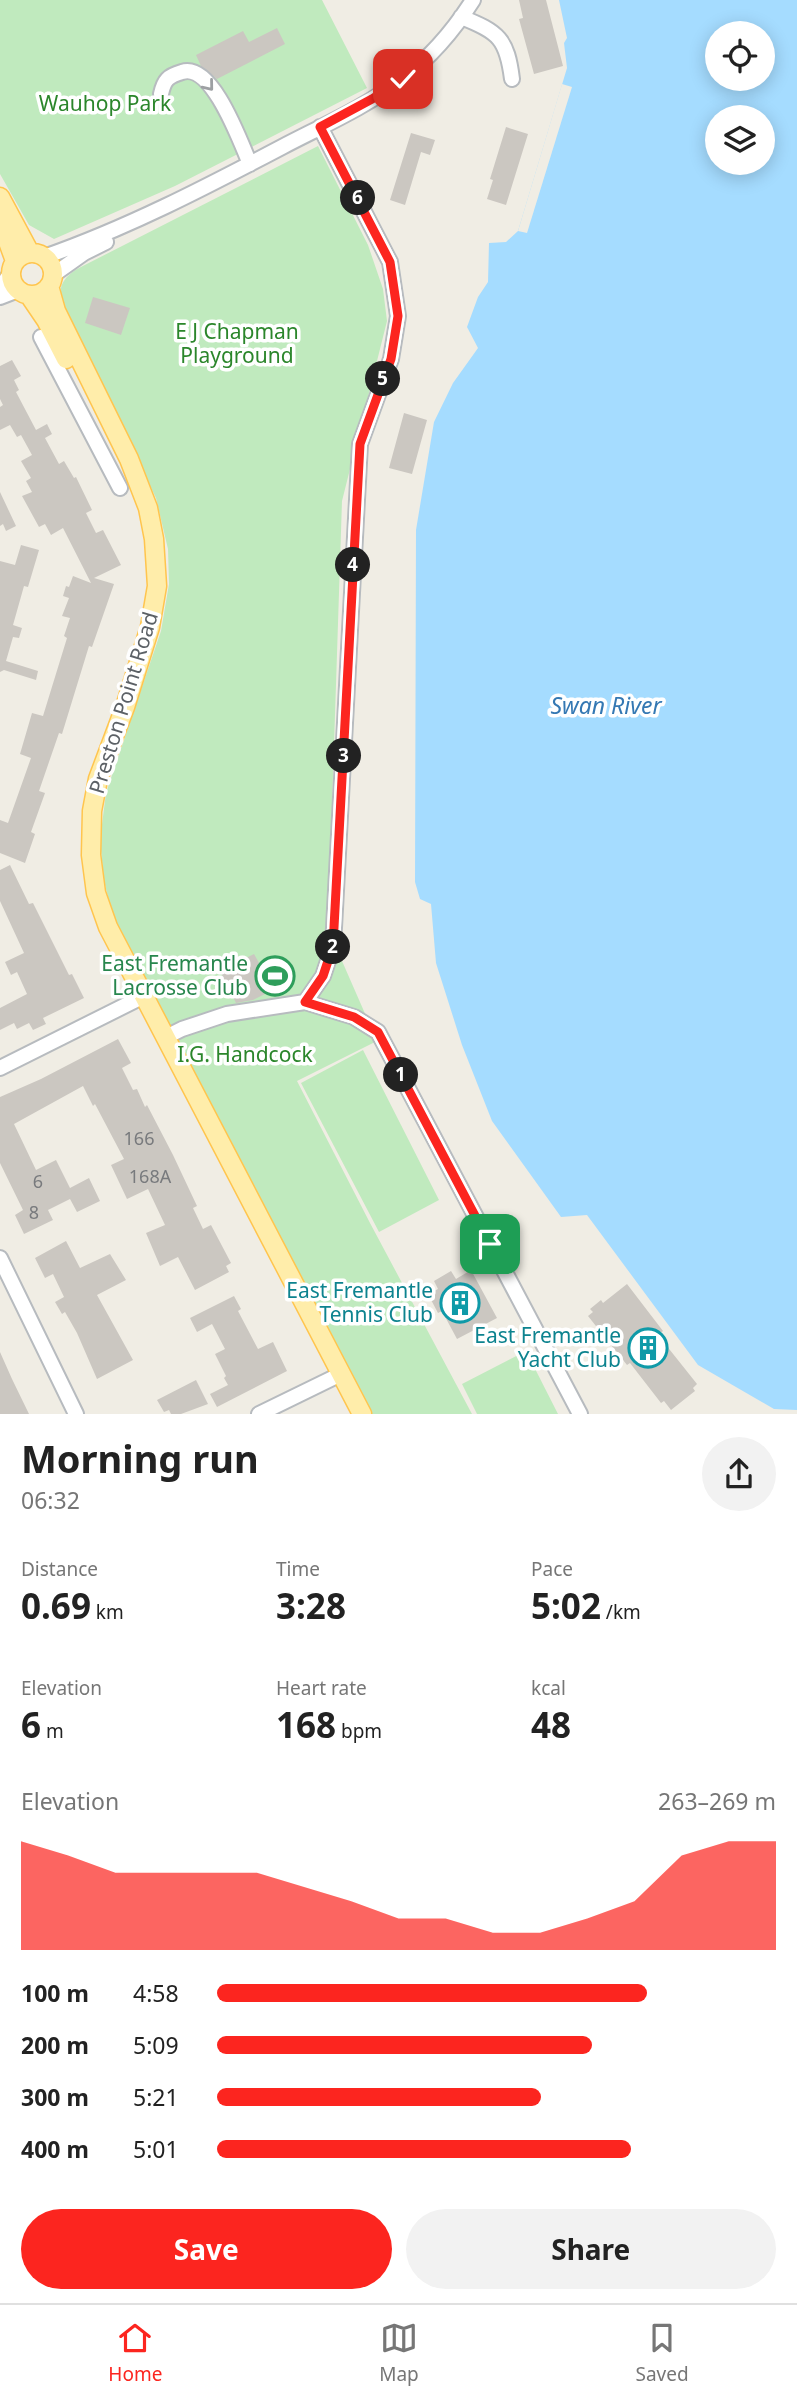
<!DOCTYPE html>
<meta charset="utf-8">
<style>
body{margin:0;font-family:"Noto Sans",sans-serif;background:#f2f2f2;color:#222;height:100vh;display:flex;flex-direction:column;font-size:26px;white-space:nowrap}
*{box-sizing:border-box;margin:0}
p{font-size:23px;color:#767676}
.icon{flex:none;width:38px;height:38px;fill:none;stroke:currentColor;stroke-width:2;stroke-linecap:round;stroke-linejoin:round}
.map{position:relative;height:1414px;overflow:hidden}
.details{display:flex;flex-direction:column;background:#fff;flex:1}
.details>*{flex:none}
.tools{position:absolute;left:705px;top:21px;display:grid;gap:14px}
.tools a{display:grid;place-items:center;width:70px;height:70px;border-radius:50%;background:#fff;box-shadow:0 4px 18px #0003;font-size:35px}
.pin{position:absolute;display:grid;place-items:center;width:60px;height:60px;color:#fff;margin:-30px;border-radius:14px;box-shadow:0 4px 10px #0006}
.km{position:absolute;width:35px;height:35px;margin:-18px;border-radius:50%;background:#222;color:#fff;font-size:19px;line-height:35px;text-align:center}
.round{display:grid;place-items:center;flex:none;width:74px;height:74px;border-radius:37px;background:#f2f2f2}
.summary{display:flex;align-items:center;justify-content:space-between;height:119px;padding:0 21px}
h1{font-size:38px;font-weight:700;line-height:52px}
.metrics{display:grid;grid-template-columns:repeat(3,1fr);gap:10px;height:119px;padding:7px 21px}
.metrics div{display:grid;align-content:center}
.metrics b{font-size:35px;font-weight:700}
.metrics small{font-size:19px;font-weight:400}
.metrics p{font-size:19px}
.chart{height:196px;padding:14px 21px}
.chart p{display:flex;justify-content:space-between}
.chart svg{width:100%;height:126px;margin-top:7px;fill:#fc251f;opacity:.7}
.primary-button{display:flex;gap:14px;margin-top:auto;padding:14px 21px}
.primary-button a{flex:1;height:80px;border-radius:42px;background:#fc251f;color:#fff;font-size:28px;font-weight:700;line-height:80px;text-align:center}
.primary-button a+a{background:#f2f2f2;color:#222}
ul{padding:0 21px;list-style:none;font-size:23px}
li{display:grid;grid-template-columns:112px 84px 1fr;align-items:center;height:52px}
li i{height:18px;border-radius:9px;background:#fc251f}
.tabs{display:flex;justify-content:space-around;align-items:center;height:98px;border-top:2px solid #e0e0e0;background:#fff;font-size:19px;color:#767676}
.tabs a{display:grid;justify-items:center;gap:4px}
.tabs .active{color:#fc251f}
.map>svg:first-child{display:block}
.green{fill:#c0eabe}
.water{fill:#a5dcff;fill-rule:evenodd}
.pier{fill:#f0ede4}
.building{fill:#cbc7c1}
.lines{fill:none;stroke-linecap:round;stroke-linejoin:round}
.minor-casing{stroke:#b7bbbf;stroke-width:18}
.major-casing{stroke:#ffc54e;stroke-width:21}
.minor{stroke:#fff;stroke-width:14}
.major{stroke:#ffedaa;stroke-width:18}
.oneway{stroke:#9da0a3}
.route-casing{stroke:#fff;stroke-width:14}
.route{stroke:#fc251f;stroke-width:9}
.labels{text-anchor:middle;stroke-width:7;stroke-linejoin:round;paint-order:stroke}
.number-label{font-size:18px;fill:#787a7d}
.park-label{font-size:21px;fill:#2b862b;stroke:#fff}
.street-label{font-size:21px;fill:#5c6166;stroke:#fff}
.leisure-label{font-size:21px;fill:#27864d;stroke:#fff;text-anchor:end}
.culture-label{font-size:21px;fill:#0d838f;stroke:#fff;text-anchor:end}
.water-label{font-size:23px;font-style:italic;fill:#3478b3;stroke:#fff}
</style>
<div class="map">
<svg width="797" height="1414" viewBox="0 0 797 1414">
<rect width="100%" height="100%" fill="#f0ede4"/>
<path class="green" d="M0,0H322L367,88L175,186L54,239L29,225L0,174Z
M318,146L368,245L383,289L387,321L342,501L328,929L377,1041L297,1081L370,1223L472,1414H372L126,945L112,913L104,881L100,840L106,793L161,631L169,584L168,549L156,498L73,327C62,302 50,286 77,269Z
M363,1050L439,1200L379,1232L301,1083Z
M526,1351L558,1414H477L462,1384Z"/>
<path class="water" d="M559,0H797V1410L774,1409L698,1365L587,1215L561,1217L492,1121L462,1045L436,963L431,904L420,899L415,882L416,530L434,422L453,383L478,348L467,327L478,297L488,282L489,243L506,242L518,231L567,68L564,43L567,38ZM718,33H763V79H718ZM718,117H763V163H718Z"/>
<path class="pier" d="M562,84L572,87L527,233L518,231Z"/>
<path class="building" d="M519,0H546L563,66L534,74L519,19L523,18Z
M277,28L285,44L217,79L201,66L196,55L243,31L249,42Z
M506,127L528,134L506,205L487,199L493,180L490,179Z
M411,133L435,140L430,155L421,152L405,205L390,200Z
M93,297L130,308L121,335L85,323Z
M12,360L21,376L14,380L19,390L16,392L36,430L47,424L52,434L45,438L59,464L64,461L74,478L76,477L92,510L86,513L96,533L103,530L121,565L94,578L114,584L92,647L89,646L62,734L59,733L39,791L45,793L31,832L35,834L25,863L0,853V820L8,823L31,758L20,754L32,713L43,716L67,638L64,636L70,618L62,616L69,598L63,596L66,586L69,587L73,576L91,583L63,528L51,535L45,524L39,527L22,496L32,492L26,481L31,478L21,461L32,455L21,435L17,437L10,425L0,430V407L3,405L0,399V366Z
M404,413L427,420L412,474L389,468Z
M0,492L16,526L6,531L3,524L0,526Z
M21,545L39,550L28,587L24,586L13,625L22,628L19,638L13,637L6,661L38,671L36,680L4,670L0,672V561L15,565Z
M10,865L29,904L33,903L69,975L72,974L84,998L43,1018L46,1024L33,1030L29,1023L17,1029L14,1023L0,1030V1008L27,994L17,972L11,975L5,962L24,953L0,901V870Z
M254,954L263,970L283,960L293,980L253,1000L236,1003L220,971Z
M118,1039L131,1063L122,1068L133,1090L137,1089L145,1107L147,1105L173,1155L197,1206L193,1208L203,1229L211,1225L231,1263L226,1266L229,1272L195,1290L178,1257L160,1266L146,1233L165,1225L148,1189L127,1199L111,1165L124,1159L95,1104L93,1106L83,1086L14,1124L36,1170L56,1160L70,1188L89,1178L100,1201L77,1212L70,1199L48,1210L53,1220L24,1234L15,1215L23,1210L0,1163V1097L41,1079Z
M66,1241L80,1268L110,1254L126,1280L97,1295L133,1360L97,1379L77,1333L65,1312L62,1314L55,1302L64,1297L53,1274L45,1278L35,1258Z
M471,1270L497,1318L457,1339L442,1311L438,1313L428,1294L438,1289L434,1281L451,1271L456,1279Z
M627,1284L663,1331L658,1335L697,1384L693,1388L695,1391L671,1410L664,1401L661,1403L630,1363L627,1365L588,1316L593,1312L590,1309L601,1300L603,1303Z
M234,1296L241,1309L238,1311L258,1349L273,1342L287,1371L217,1407L210,1394L228,1385L224,1378L226,1376L215,1354L225,1349L212,1324L197,1332L190,1318Z
M0,1352L12,1379L29,1414H0Z
M196,1380L208,1404L181,1414H171L169,1410L164,1412L157,1400Z"/>
<g class="lines">
<g class="minor-casing">
<path id="minor" d="M461,17C499,32 507,39 512,79
M161,94C164,80 168,76 182,72C212,62 240,141 250,164
M44,257C127,228 204,188 282,147C322,126 366,107 402,79C431,57 454,30 473,0
M53,275L84,253L106,242
M0,288L10,274
M0,297L18,290
M41,337L120,488
M305,1002L323,976L333,946L360,444L391,359L398,316L390,262L320,127
M166,1037L182,1029L227,1014L305,1002L354,1017L378,1032L580,1414
M0,1068L144,996
M0,1258L76,1414
M259,1414L341,1374"/>
</g>
<g class="major-casing">
<path id="major" d="M0,197L30,253
M0,220L15,261
M11 274a21 21 0 1 1 42 0a21 21 0 1 1-42 0Z
M49,286L56,311L129,459L148,508L154,539L157,586L150,627L125,707L98,779L92,811L91,855L96,893L108,927L362,1414
M29,295L46,320L66,359"/>
</g>
<use href="#minor" class="minor"/>
<use href="#major" class="major"/>
</g>
<defs><path id="oneway-chevron" d="M-2-3.5L2.5 0L-2 3.5" fill="none" stroke-width="1.6" stroke-linecap="round" stroke-linejoin="round" transform="scale(1.75)"/></defs>
<use class="oneway" href="#oneway-chevron" transform="translate(209 86) rotate(51)"/>
<g class="lines">
<g class="route-casing">
<path id="route" d="M403,79L372,99L320,127L390,262L398,316L391,359L360,444L333,946L323,976L305,1002L354,1017L378,1032L490,1244"/>
</g>
<use href="#route" class="route"/>
</g>
<defs>
<g id="stadium-ring" transform="scale(2.0125)"><circle r="9.5" fill="#fff" stroke="#2e9e5b" stroke-width="1.5"/><path d="M0-5a6.5 5 0 1 0 0 10a6.5 5 0 1 0 0-10ZM-3.5-1.8h7v3.6h-7Z" fill="#2e9e5b"/></g>
<g id="building-ring" transform="scale(2.0125)"><circle r="9.5" fill="#fff" stroke="#0f9aa8" stroke-width="1.5"/><path d="M-4-6H4V6H1V3H-1V6H-4ZM-2.5-4.3h1.7v1.8h-1.7ZM.8-4.3h1.7v1.8H.8ZM-2.5-1h1.7V.8h-1.7ZM.8-1h1.7V.8H.8Z" fill="#0f9aa8"/></g>
</defs>
<g fill-rule="evenodd">
<use href="#stadium-ring" x="275" y="976"/>
<use href="#building-ring" x="460" y="1303"/>
<use href="#building-ring" x="648" y="1348"/>
</g>
<g class="labels">
<g class="number-label">
<text x="139" y="1145">166</text>
<text x="150" y="1183">168A</text>
<text x="38" y="1188">6</text>
<text x="34" y="1219">8</text>
</g>
<g class="park-label">
<text x="105" y="111">Wauhop Park</text>
<text x="237" y="339">E J Chapman<tspan x="237" dy="24">Playground</tspan></text>
<text x="245" y="1062">I.G. Handcock</text>
</g>
<g class="street-label">
<text transform="translate(124 703) rotate(-73)" y="7">Preston Point Road</text>
</g>
<g class="leisure-label">
<text x="248" y="971">East Fremantle<tspan x="248" dy="24">Lacrosse Club</tspan></text>
</g>
<g class="culture-label">
<text x="433" y="1298">East Fremantle<tspan x="433" dy="24">Tennis Club</tspan></text>
<text x="621" y="1343">East Fremantle<tspan x="621" dy="24">Yacht Club</tspan></text>
</g>
<g class="water-label">
<text x="606" y="714">Swan River</text>
</g>
</g>
</svg>
<div class="tools">
<a><svg class="icon" aria-label="locate" viewBox="0 0 24 24"><circle cx="12" cy="12" r="6"/><path d="M12 2v4M12 18v4M2 12h4M18 12h4"/></svg></a>
<a><svg class="icon" aria-label="layers" viewBox="0 0 24 24"><path d="M12 4l9 5-9 5-9-5zM3 14l9 5 9-5"/></svg></a>
</div>
<div class="pin" style="left:490px;top:1244px;background:#1e9e55"><svg class="icon" aria-label="arrive" viewBox="0 0 24 24"><path d="M6 21V4h12l-3 4 3 4H6"/></svg></div>
<div class="pin" style="left:403px;top:79px;background:#d93025"><svg class="icon" aria-label="check" viewBox="0 0 24 24"><path d="M5 12l5 5 9-10"/></svg></div>
<b class="km" style="left:401px;top:1075px">1</b>
<b class="km" style="left:333px;top:947px">2</b>
<b class="km" style="left:344px;top:756px">3</b>
<b class="km" style="left:353px;top:565px">4</b>
<b class="km" style="left:383px;top:379px">5</b>
<b class="km" style="left:358px;top:198px">6</b>
</div>
<section class="details">
<div class="summary"><div><h1>Morning run</h1><p>06:32</p></div><a class="round"><svg class="icon" aria-label="share" viewBox="0 0 24 24"><path d="M12 15V3M7 8l5-5 5 5M5 13v7h14v-7"/></svg></a></div>
<div class="metrics">
<div><p>Distance</p><b>0.69<small> km</small></b></div>
<div><p>Time</p><b>3:28</b></div>
<div><p>Pace</p><b>5:02<small> /km</small></b></div>
</div>
<div class="metrics">
<div><p>Elevation</p><b>6<small> m</small></b></div>
<div><p>Heart rate</p><b>168<small> bpm</small></b></div>
<div><p>kcal</p><b>48</b></div>
</div>
<div class="chart"><p><span>Elevation</span>263–269 m</p>
<svg viewBox="0 0 160 44" preserveAspectRatio="none"><path d="M0 44V6L10 11L20 17L30 17L40 17L50 17L60 22L70 27L80 33L90 33L100 38L110 38L120 33L130 27L140 11L150 6L160 6V44z"/></svg>
</div>
<ul>
<li><b>100 m</b>4:58<i style="width:77%"></i></li>
<li><b>200 m</b>5:09<i style="width:67%"></i></li>
<li><b>300 m</b>5:21<i style="width:58%"></i></li>
<li><b>400 m</b>5:01<i style="width:74%"></i></li>
</ul>
<div class="primary-button"><a>Save</a><a>Share</a></div>
</section>
<nav class="tabs">
<a class="active"><svg class="icon" aria-label="home" viewBox="0 0 24 24"><path d="M3 11l9-7 9 7M6 9v11h12V9"/></svg>Home</a>
<a><svg class="icon" aria-label="map" viewBox="0 0 24 24"><path d="M3 6l6-2 6 2 6-2v14l-6 2-6-2-6 2zM9 4v14M15 6v14"/></svg>Map</a>
<a><svg class="icon" aria-label="saved" viewBox="0 0 24 24"><path d="M7 4h10v16l-5-4-5 4z"/></svg>Saved</a>
</nav>
